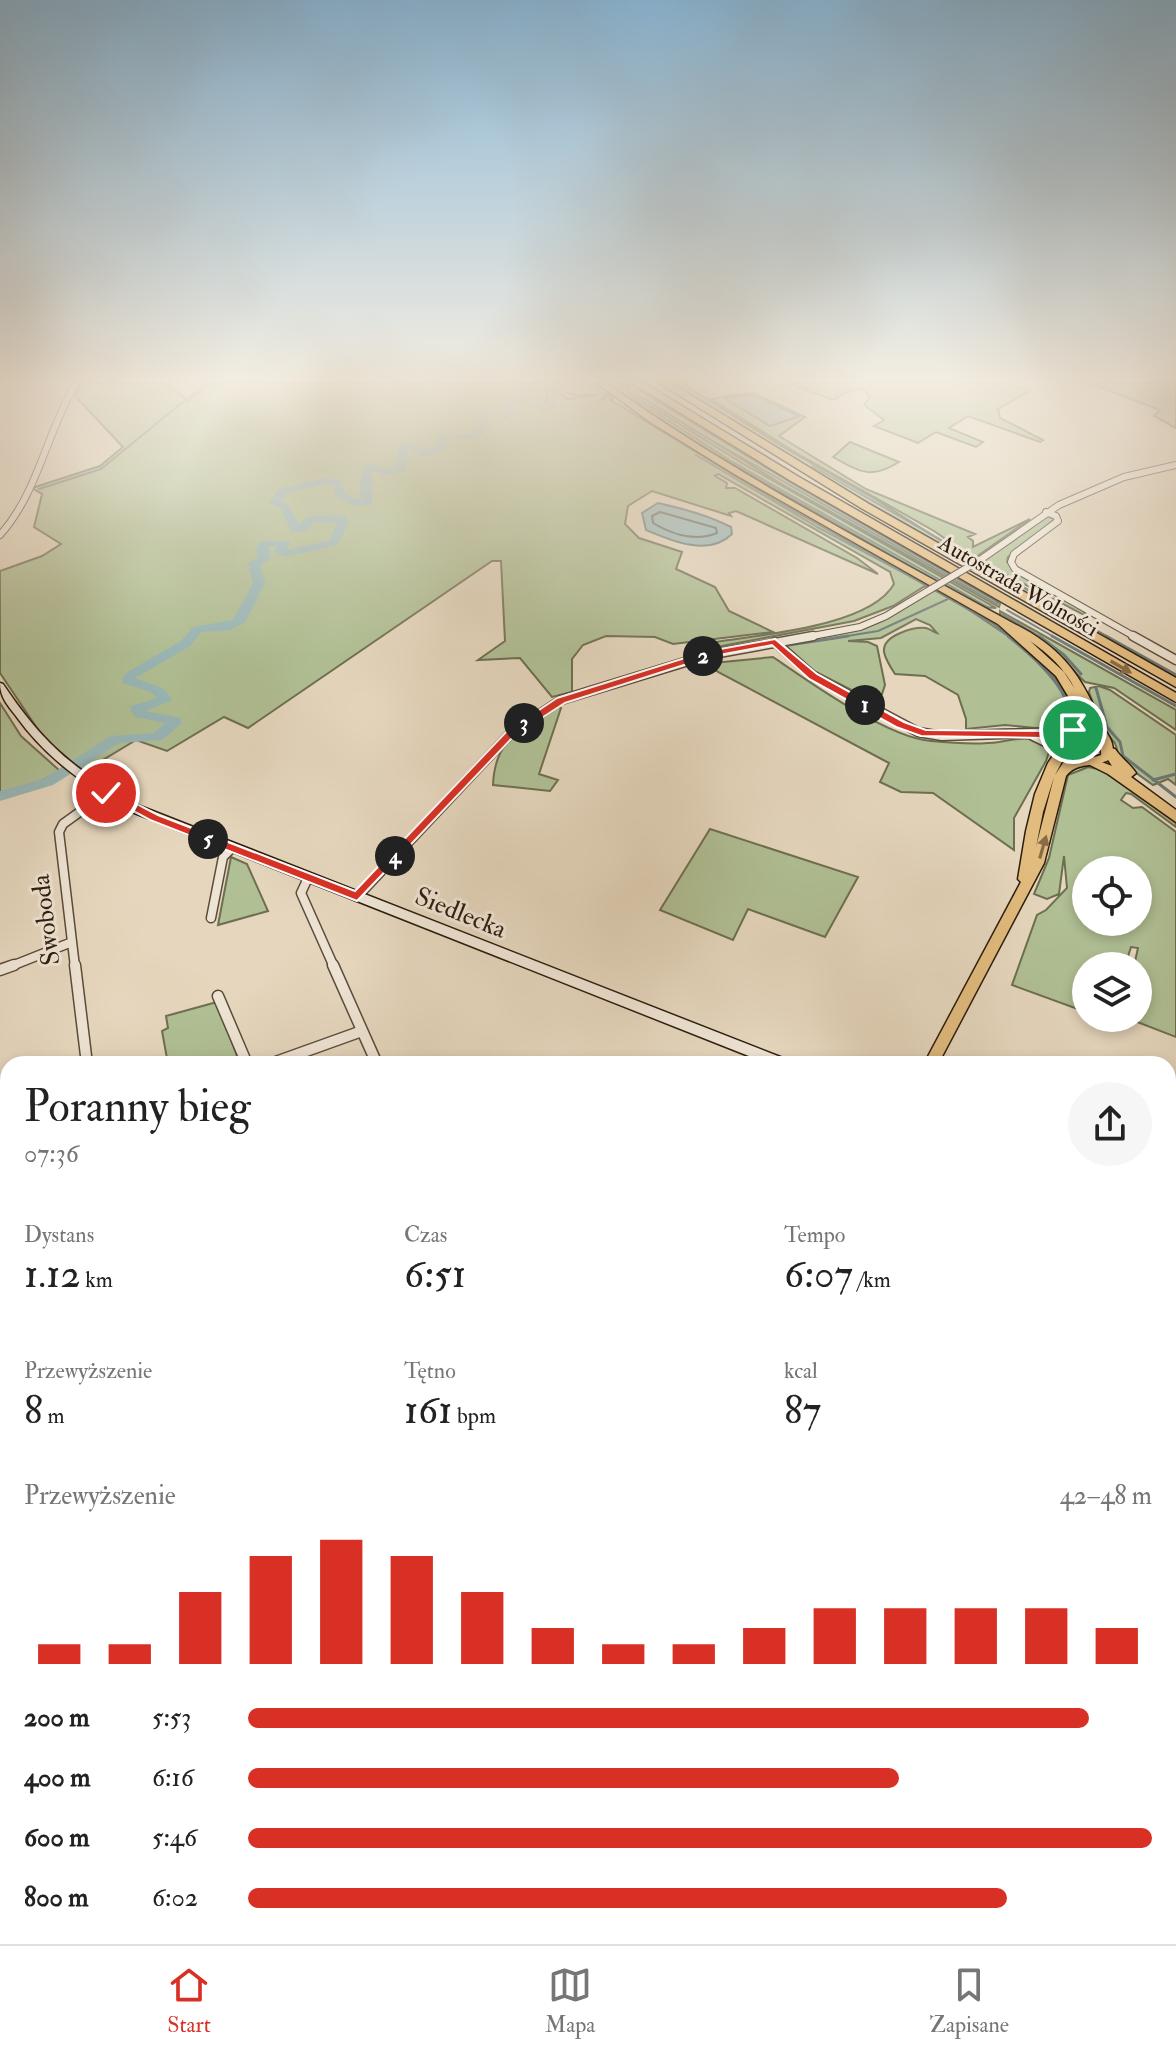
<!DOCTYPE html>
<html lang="pl">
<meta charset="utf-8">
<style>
body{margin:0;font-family:"IM FELL Double Pica",serif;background:#f6f6f6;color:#222;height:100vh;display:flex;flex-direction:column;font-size:30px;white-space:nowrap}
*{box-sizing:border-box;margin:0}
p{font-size:26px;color:#767676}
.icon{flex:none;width:44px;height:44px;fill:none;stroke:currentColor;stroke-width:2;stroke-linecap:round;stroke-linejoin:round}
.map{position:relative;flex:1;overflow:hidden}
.panel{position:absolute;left:0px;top:1056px;width:1176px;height:888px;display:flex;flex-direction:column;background:#fff;border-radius:24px 24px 0 0;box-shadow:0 4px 12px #0003}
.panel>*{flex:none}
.buttons{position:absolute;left:1072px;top:856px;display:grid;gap:16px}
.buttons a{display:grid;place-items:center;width:80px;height:80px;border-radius:50%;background:#fff;box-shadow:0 4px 12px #0003;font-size:40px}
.pin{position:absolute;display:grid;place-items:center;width:68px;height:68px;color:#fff;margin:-34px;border:4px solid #fff;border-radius:50%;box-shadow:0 2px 8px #0007}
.km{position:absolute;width:40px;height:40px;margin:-20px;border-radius:50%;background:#222;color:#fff;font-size:22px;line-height:40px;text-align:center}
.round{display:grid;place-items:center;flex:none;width:84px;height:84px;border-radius:42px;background:#f6f6f6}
.headline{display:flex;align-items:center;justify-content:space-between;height:136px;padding:0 24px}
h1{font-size:44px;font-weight:600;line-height:60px}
.metrics{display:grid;grid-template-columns:repeat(3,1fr);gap:12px;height:136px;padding:8px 24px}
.metrics div{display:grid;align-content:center}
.metrics b{font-size:40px;font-weight:600}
.metrics small{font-size:22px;font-weight:400}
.metrics p{font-size:22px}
.chart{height:224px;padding:16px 24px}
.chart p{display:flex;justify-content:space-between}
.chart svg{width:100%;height:144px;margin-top:8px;stroke:#d93025;stroke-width:6}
ul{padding:0 24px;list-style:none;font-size:26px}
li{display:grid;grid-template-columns:128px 96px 1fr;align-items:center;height:60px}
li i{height:20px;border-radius:10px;background:#d93025}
.dock{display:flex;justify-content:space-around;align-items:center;height:112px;border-top:2px solid #e0e0e0;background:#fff;font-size:22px;color:#767676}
.dock a{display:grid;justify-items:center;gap:4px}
.dock .current{color:#d93025}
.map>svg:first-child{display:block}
.green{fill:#b0bf94;stroke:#6e6e51;stroke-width:2;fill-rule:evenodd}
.water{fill:#98b7b8;stroke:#6d7974;stroke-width:2}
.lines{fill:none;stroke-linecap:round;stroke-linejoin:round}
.shore{stroke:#626a63;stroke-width:2}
.stream-far1{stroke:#6d7974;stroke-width:2}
.stream{stroke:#6d7974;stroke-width:3}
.river{fill:#98b7b8;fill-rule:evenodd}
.minor-far3-casing{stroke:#5b4b3a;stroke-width:8}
.minor-far2-casing{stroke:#5b4b3a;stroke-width:11}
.minor-far1-casing{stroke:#5b4b3a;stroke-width:13}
.minor-casing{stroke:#5b4b3a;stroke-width:16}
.secondary-casing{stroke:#2d1d0e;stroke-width:3}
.primary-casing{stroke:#2d1d0e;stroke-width:3}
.motorway-casing{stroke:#2d1d0e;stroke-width:3}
.minor-far3{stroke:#eee4d4;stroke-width:6}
.minor-far2{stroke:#eee4d4;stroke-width:8}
.minor-far1{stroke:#eee4d4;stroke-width:10}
.minor{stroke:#eee4d4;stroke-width:13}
.secondary{fill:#eee4d4;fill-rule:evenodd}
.primary{fill:#e2bb7e;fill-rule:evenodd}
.motorway{fill:#e2bb7e;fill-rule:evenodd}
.minor-bridge-casing{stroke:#5b4b3a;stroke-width:8;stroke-linecap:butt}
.minor-bridge{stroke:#eee4d4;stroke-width:6}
.oneway{fill:#886c46}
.route{fill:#d93025;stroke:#fff;stroke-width:2}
.labels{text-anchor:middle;stroke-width:6;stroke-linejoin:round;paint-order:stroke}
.far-street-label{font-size:22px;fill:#2d1d0e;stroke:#eee4d4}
.street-label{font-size:26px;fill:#2d1d0e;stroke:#eee4d4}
</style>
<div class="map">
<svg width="1176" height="1944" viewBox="0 0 1176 1944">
<rect width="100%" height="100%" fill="#e5d6bd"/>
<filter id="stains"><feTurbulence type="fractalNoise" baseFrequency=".0025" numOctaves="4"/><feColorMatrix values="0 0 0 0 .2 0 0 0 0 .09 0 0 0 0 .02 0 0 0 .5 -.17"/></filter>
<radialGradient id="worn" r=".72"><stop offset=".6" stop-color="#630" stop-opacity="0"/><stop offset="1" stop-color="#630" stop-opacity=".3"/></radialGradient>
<path class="green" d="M82,383H167L188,401L210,383H577L549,391L545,406C529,402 520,392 503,403L512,413H485L505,416L517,413L508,403L526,399C535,407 543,412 555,405L554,396L558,393L568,399L596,395H574L562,391C587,383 609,383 635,383L627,386L628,392L744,464L996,608L982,607L699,445L619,391L607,393L602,400L609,395L613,398L611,400L775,500L994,624L1030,652L1056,679L1074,707L1073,721L1054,730L1005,725L966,729V719L958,695L925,676L895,674C891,668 885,657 884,652C882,635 914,627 926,628C930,629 933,632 937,633L930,625L916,619L881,638L848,641L868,642L877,646L885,685L882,694L871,700L816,672L785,648L786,644L863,629L882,621L933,591L925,586L893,606L854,621L690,652L695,645C743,636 868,630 894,584L890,572L718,474L715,476L727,483L726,488H735L857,558L878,574L736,511L729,513L731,516L652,491L628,506L625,524L639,538L682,552L676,569L715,587L729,611L773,632L673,644L655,637L606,636L583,645L572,659V692L552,697L520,658L478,660L505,641L501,561H492L248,728L224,717L167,751L136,740L83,772L43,737L0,673V571L42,556L61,544L34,527L42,494L32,488L100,466L123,447L75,396Z
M672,383H681L788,450L875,499L964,555L1081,619L1069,618L844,489Z
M788,383H1007L1029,391L998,409L1000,418L1043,440L1040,442L968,416L949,428L983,442L976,447L936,432L918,443L874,426L884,420L864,405L870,397L863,389L849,391L833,400Z
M1089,383H1176V428L1154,416L1160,410Z
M639,390L788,481L996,601L1000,604L999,607L780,483L633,392Z
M753,393L805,417L779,436L866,489L975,534L968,537L973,541V547L1030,519L976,557L982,562L1048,516L1055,519L1008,557L1007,562L1023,577L1084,611L1086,616L970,556L934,531L798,454L711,399L723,397L770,426L797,417L752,395L725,396Z
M850,442L899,462C872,479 861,473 833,457Z
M1000,611L1176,710V730L1114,688L1085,682L1046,644L1000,616Z
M773,657C809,682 888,738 931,741C951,743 978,745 999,742C1017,739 1036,733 1049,752L1046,761L1014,818V850L933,793L901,792L880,782L889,763L703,664Z
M1099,686L1110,690L1176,735V785L1168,779L1153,785L1121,762L1115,743L1101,727L1089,692L1090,688Z
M0,703L21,736L60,771L36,784L0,793Z
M557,706L561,708L539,774L558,780L550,791L493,785C495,737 521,731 557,706Z
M1088,767L1103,770L1176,823V827L1131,794L1126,793L1121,800L1133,808L1142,807L1176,832V1037L1127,1018H1138V966H1134L1138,948L1131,947L1125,966H1086V1012L1012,985L1037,915L1046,910L1067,888L1064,856L1059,894L1047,899L1034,894L1049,858L1068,775ZM1086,870H1138V922H1086Z
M710,829L858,877L825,937L748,909L733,940L660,910Z
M231,857L247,864L268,911L218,925Z
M217,1002L240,1064H168L162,1031L168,1028L166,1016Z
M8,1388V1508L0,1512V1392Z"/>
<path class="water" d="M752,395L799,416L770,426L724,398Z
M658,503C684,509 707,515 731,527L732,534C709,557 672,541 646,530L642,513Z"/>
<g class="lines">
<path class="shore" d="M660,512L716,528L717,533C695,542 673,535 653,523L652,516Z"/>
<path class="stream-far1" d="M632,397L729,460L989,608
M685,425L997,604
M696,455L817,527L948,596L1011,638
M812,466L1077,618
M39,489L101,469L206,383
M1007,610L1056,638
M1002,614L1042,638
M1091,627L1110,638
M835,638L878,631L948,599"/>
<path class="stream" d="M1008,636C1029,653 1076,692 1068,721L1053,729
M1039,636L1064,655L1081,674
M1052,636L1176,706
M1106,636L1176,675
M789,645L848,636
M1096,688L1107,727L1120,742L1123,756L1176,797
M952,731L1046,729
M1153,780L1176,774"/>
<path class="river" d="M576,383H590L556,395L558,402L549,409C535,410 528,400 511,404L520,414L518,416L488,417L490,426L475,440L448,439L443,451L423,457L409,448L405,471L385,475L372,470V504C357,508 344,505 334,493V485L326,484L287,493L281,502L288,504L299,525L307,517L341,515L345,516L349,523L337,545L284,557L274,551L277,546H269L270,559L260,565L265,583L245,622L230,630L201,632L190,646L135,678L162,688L173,700L145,711L181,718V724L162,740L119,743L53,785L0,801V791L43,779L111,736L154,733L165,723L136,717L131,712V706L158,698L148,691L123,683L122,680L126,673L181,641L193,627L233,620L253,583L248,563L258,557L256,548L262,541H288L290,543L286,550L329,541L337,523L314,522L306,531L292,532L280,508L269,503L279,489L326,478L343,481L344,492L356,499L362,500L360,487L363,467L372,463L386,469L396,467L398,448L403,443L417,444L425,450L435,447L440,434L469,435L480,425L476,418L482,412L507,411L500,402L502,400L524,395L545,403L548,401V392Z"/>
<g class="minor-far3-casing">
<path id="minor-far3" d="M1046,512L1056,516L1058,521L1014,554L1011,562L1015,569L1137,638
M0,535C38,493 47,431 76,383
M980,560L1059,505L1124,477L1176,465
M802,638L860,627L886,616L931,589"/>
</g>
<g class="minor-far2-casing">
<path id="minor-far2" d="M1133,636L1176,660
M775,642L813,676L918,732L942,736L1065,732
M1033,736L1060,749
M308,878L301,893L334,967
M357,897L510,734L561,700L708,655L813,636
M211,918L223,857L232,848
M9,967L72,942
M75,967L59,832L63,824L106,793"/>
</g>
<g class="minor-far1-casing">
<path id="minor-far1" d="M75,965L87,1064
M333,965L377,1064
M0,970L14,965
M218,996L247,1064
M270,1064L362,1031
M0,1264L8,1260
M1168,1335L1176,1323"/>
</g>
<g class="minor-casing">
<path id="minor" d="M0,1520L8,1516
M200,1936L201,1944"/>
</g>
<g class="secondary-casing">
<path id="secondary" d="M0,683L3,684C44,745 75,771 140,806L788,1060L789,1064H769L132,812C86,786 47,759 16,716C8,706 0,697 0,683Z
M1168,1208L1176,1211V1223L1168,1220Z"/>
</g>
<g class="primary-casing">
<path id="primary" d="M597,383H606C740,478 887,554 1031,633C1069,657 1083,681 1101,722C1108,738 1114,738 1113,757C1098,769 1078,760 1066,776L1044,863L938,1064H924L1021,882L1018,879L1026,831L1035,794L1048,763L1056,751L1053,737L1075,721L1068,696L1056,676L998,624L736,475L650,422ZM1030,641C1048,653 1065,669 1075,689L1064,672ZM1081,701C1087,717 1102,740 1101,755C1088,760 1077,756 1066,748L1065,738L1087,722ZM1064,758L1070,761L1063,763L1055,775ZM1054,777L1036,847L1043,812Z
M8,1816V1841L0,1844V1819Z"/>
</g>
<g class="motorway-casing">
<path id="motorway" d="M632,383H644L799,477L1176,693V702L791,481Z
M659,383H671L869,504L1176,678V687L861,508Z
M1110,748L1115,749C1121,758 1130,764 1136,773L1131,777L1176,810V822L1108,774L1084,762L1091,758L1112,766L1103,752Z"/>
</g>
<use href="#minor-far3" class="minor-far3"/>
<use href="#minor-far2" class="minor-far2"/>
<use href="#minor-far1" class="minor-far1"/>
<use href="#minor" class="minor"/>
<use href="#secondary" class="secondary"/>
<use href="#primary" class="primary"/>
<use href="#motorway" class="motorway"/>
<g class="minor-bridge-casing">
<path id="minor-bridge" d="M931,589L980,560"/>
</g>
<use href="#minor-bridge" class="minor-bridge"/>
</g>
<defs><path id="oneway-solid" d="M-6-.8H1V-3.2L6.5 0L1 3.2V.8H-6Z" transform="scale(2)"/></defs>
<g class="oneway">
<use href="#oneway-solid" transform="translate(1121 667) rotate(30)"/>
<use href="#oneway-solid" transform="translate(1043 847) rotate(-74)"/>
</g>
<linearGradient id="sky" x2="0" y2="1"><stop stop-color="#88b5d5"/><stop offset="0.58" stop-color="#f3ede1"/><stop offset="1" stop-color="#f3ede1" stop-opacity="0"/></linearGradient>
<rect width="1176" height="655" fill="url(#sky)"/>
<path class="route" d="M775,639L817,674L904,722L926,730L1045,731L1073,727L1078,730L1045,738L921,736L896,727L809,679L772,645L709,657L565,703L514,736L357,901L150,820L100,793L110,790L158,815L355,891L506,732L557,698L704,652Z"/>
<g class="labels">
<g class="far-street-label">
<text transform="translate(1019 585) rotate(30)" y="8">Autostrada Wolności</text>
</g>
<g class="street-label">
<text transform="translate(461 912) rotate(22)" y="9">Siedlecka</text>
<text transform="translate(45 920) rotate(-97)" y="9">Swoboda</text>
</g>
</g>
<rect width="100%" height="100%" filter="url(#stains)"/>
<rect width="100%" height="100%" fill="url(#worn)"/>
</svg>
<div class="buttons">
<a><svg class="icon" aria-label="locate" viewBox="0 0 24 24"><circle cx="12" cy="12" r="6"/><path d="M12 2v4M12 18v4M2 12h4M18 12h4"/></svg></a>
<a><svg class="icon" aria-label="layers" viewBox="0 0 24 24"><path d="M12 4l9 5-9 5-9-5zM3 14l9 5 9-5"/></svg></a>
</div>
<div class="pin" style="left:1073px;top:730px;background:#1e9e55"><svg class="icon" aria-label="arrive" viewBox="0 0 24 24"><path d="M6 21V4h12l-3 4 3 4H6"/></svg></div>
<div class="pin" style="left:106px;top:793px;background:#d93025"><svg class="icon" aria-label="check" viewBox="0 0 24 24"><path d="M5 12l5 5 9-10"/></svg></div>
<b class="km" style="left:865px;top:705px">1</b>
<b class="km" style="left:703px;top:656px">2</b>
<b class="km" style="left:524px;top:723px">3</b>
<b class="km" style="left:395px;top:856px">4</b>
<b class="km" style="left:208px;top:839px">5</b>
<section class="panel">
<div class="headline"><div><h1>Poranny bieg</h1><p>07:36</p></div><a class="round"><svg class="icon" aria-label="share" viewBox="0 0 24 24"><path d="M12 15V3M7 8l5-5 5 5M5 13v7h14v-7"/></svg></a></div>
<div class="metrics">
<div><p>Dystans</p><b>1.12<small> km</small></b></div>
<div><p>Czas</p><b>6:51</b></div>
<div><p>Tempo</p><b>6:07<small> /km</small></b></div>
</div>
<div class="metrics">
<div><p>Przewyższenie</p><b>8<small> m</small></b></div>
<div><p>Tętno</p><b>161<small> bpm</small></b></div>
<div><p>kcal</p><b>87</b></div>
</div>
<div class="chart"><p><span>Przewyższenie</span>42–48 m</p>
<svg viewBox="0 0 160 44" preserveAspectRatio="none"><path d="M5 44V38M15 44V38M25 44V22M35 44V11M45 44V6M55 44V11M65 44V22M75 44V33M85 44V38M95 44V38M105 44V33M115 44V27M125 44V27M135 44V27M145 44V27M155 44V33"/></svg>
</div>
<ul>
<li><b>200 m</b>5:53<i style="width:93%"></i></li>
<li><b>400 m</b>6:16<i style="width:72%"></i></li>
<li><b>600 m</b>5:46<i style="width:100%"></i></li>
<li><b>800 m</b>6:02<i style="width:84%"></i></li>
</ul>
</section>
</div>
<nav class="dock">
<a class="current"><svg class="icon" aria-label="home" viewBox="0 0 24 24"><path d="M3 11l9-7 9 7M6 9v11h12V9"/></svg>Start</a>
<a><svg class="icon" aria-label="map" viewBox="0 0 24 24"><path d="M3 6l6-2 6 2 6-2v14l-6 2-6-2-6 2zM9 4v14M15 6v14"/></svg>Mapa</a>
<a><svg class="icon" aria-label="saved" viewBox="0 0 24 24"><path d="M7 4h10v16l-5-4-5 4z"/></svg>Zapisane</a>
</nav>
